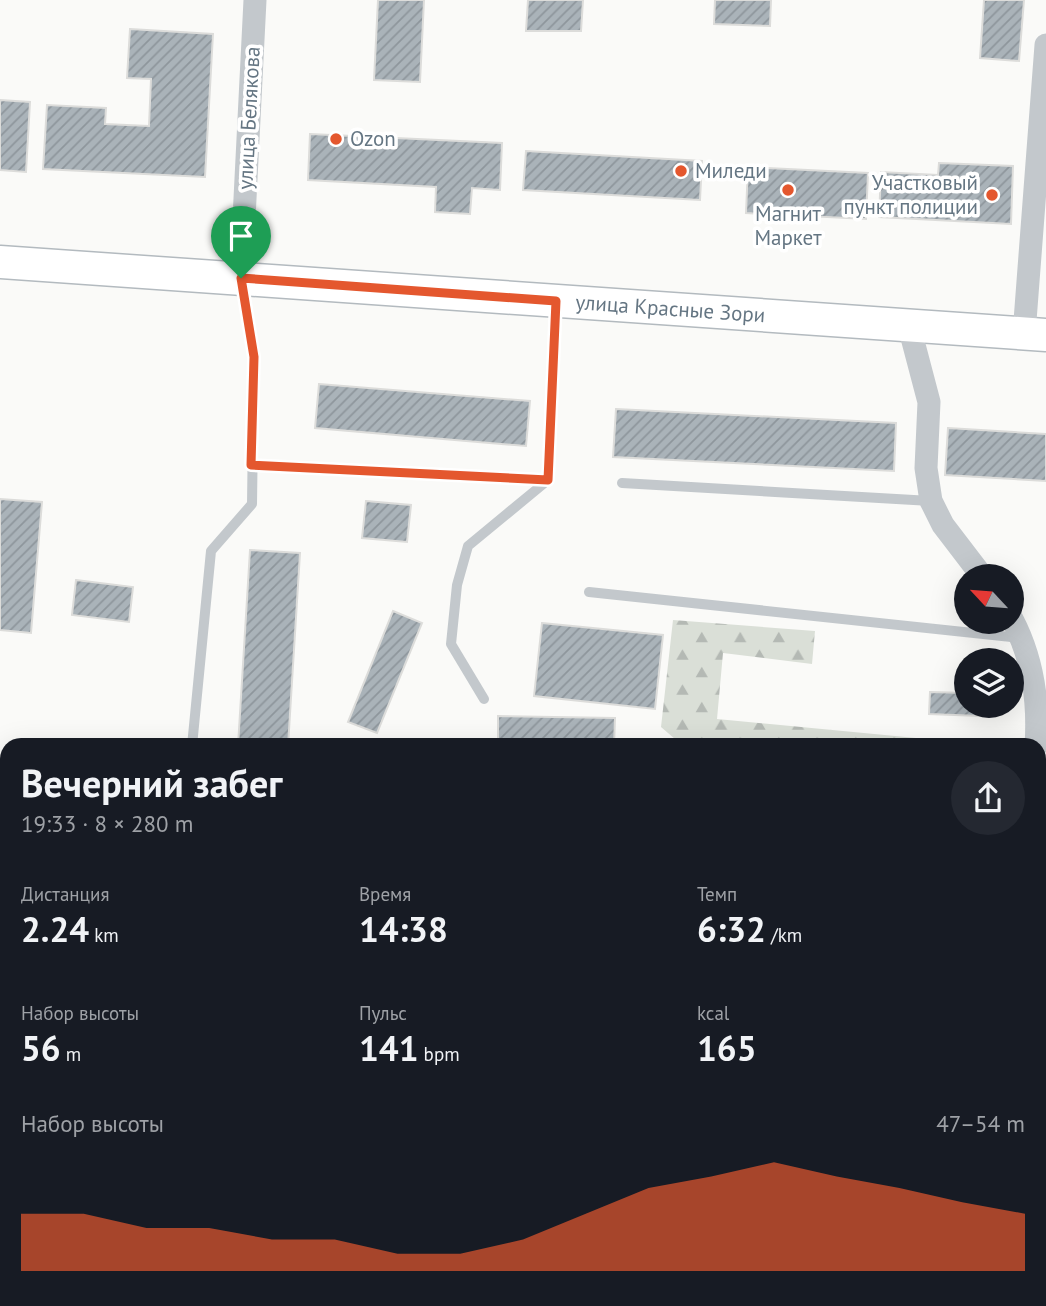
<!DOCTYPE html>
<html lang="ru">
<meta charset="utf-8">
<style>
body{margin:0;font-family:"PT Sans",sans-serif;background:#242831;color:#f1f3f6;height:100vh;display:flex;flex-direction:column;font-size:26px;white-space:nowrap}
*{box-sizing:border-box;margin:0}
p{font-size:23px;color:#9ea1a6}
.icon{flex:none;width:38px;height:38px;fill:none;stroke:currentColor;stroke-width:2;stroke-linecap:round;stroke-linejoin:round}
.map{position:relative;flex:1;overflow:hidden}
.side{position:absolute;left:0px;top:738px;width:1046px;height:569px;display:flex;flex-direction:column;background:#171b24;border-radius:21px 21px 0 0;box-shadow:0 7px 28px #0002}
.side>*{flex:none}
.needle{width:46px;rotate:296deg}
.tools{position:absolute;left:954px;top:564px;display:grid;gap:14px}
.tools a{display:grid;place-items:center;width:70px;height:70px;border-radius:50%;background:#171b24;box-shadow:0 7px 28px #0002;font-size:35px}
.pin{position:absolute;display:grid;place-items:center;width:60px;height:60px;color:#fff;margin:-72px -30px;border-radius:50% 50% 50% 0;rotate:-45deg;box-shadow:0 0 7px #0007}
.pin .icon{rotate:45deg}
.round{display:grid;place-items:center;flex:none;width:74px;height:74px;border-radius:37px;background:#242831}
.head{display:flex;align-items:center;justify-content:space-between;height:119px;padding:0 21px}
h1{font-size:38px;font-weight:800;line-height:52px}
.stats{display:grid;grid-template-columns:repeat(3,1fr);gap:10px;height:119px;padding:7px 21px}
.stats div{display:grid;align-content:center}
.stats b{font-size:35px;font-weight:800}
.stats small{font-size:19px;font-weight:400}
.stats p{font-size:19px}
.chart{height:196px;padding:14px 21px}
.chart p{display:flex;justify-content:space-between}
.chart svg{width:100%;height:126px;margin-top:7px;fill:#e4572e;opacity:.7}
.map>svg:first-child{display:block}
.forest{fill:url(#forest-firs)}
.building{fill:url(#building-hatch);stroke:#dcdcda;stroke-width:2}
.lines{fill:none;stroke-linecap:round;stroke-linejoin:round}
.secondary-casing{stroke:#b3babf;stroke-width:35}
.service{stroke:#c3c8cc;stroke-width:10}
.minor{stroke:#c3c8cc;stroke-width:23}
.secondary{stroke:#fff;stroke-width:32}
.route-casing{stroke:#fff;stroke-width:14}
.route{stroke:#e4572e;stroke-width:9}
.poi-dot{fill:#e4572e;stroke:#fff;stroke-width:2.5}
.labels{text-anchor:middle;stroke-width:7;stroke-linejoin:round;paint-order:stroke}
.street-label{font-size:21px;fill:#657683;stroke:#fff}
.poi-label{font-size:21px;fill:#657683;stroke:#fff;text-anchor:start}
</style>
<div class="map">
<svg width="1046" height="1306" viewBox="0 0 1046 1306">
<defs>
<pattern id="forest-firs" width="22" height="20" patternUnits="userSpaceOnUse" patternTransform="scale(1.75)"><rect width="22" height="20" fill="#dadfd7"/><path d="M5 1l3.5 6h-7zM16 11l3.5 6h-7z" fill="#b4b9b4"/></pattern>
<pattern id="building-hatch" width="6" height="6" patternUnits="userSpaceOnUse" patternTransform="scale(1.75)"><rect width="6" height="6" fill="#aab3b9"/><path d="M-1 1l2-2M0 6l6-6M5 7l2-2" fill="none" stroke="#8e969c"/></pattern>
</defs>
<rect width="100%" height="100%" fill="#fafaf8"/>
<path class="forest" d="M673,620L815,631L812,664L723,653L717,719L989,745H682L661,727Z"/>
<path class="building" d="M378,0H424L420,82L374,80Z
M528,0H583L581,31H526Z
M715,0H771L770,26L714,24Z
M984,0H1024L1019,61L980,58Z
M130,29L213,34L205,177L43,169L47,105L106,108L105,124L149,126L151,79L127,78Z
M0,100L30,102L26,172L0,170Z
M310,134L502,143L500,190L472,188L470,214L435,212L436,187L308,180Z
M526,151L702,161L700,200L523,190Z
M939,163L1013,166L1011,224L879,217L881,172L938,175Z
M748,167L868,173L866,219L746,213Z
M319,384L530,401L526,446L315,428Z
M616,409L896,423L894,471L613,457Z
M948,428L1046,434V481L945,475Z
M0,499L42,502L31,633L0,630Z
M366,501L411,505L407,542L362,538Z
M250,550L300,553L288,746H238Z
M76,580L133,587L129,622L72,615Z
M393,611L422,623L377,733L348,722Z
M542,623L663,635L655,709L534,696Z
M930,692L966,693V705H980V716L929,714Z
M498,716L615,718L614,746H498Z
M532,1300H559L572,1306H529Z
M888,1300H944L943,1304L924,1303L923,1306H888Z"/>
<g class="lines">
<g class="secondary-casing">
<g id="secondary">
<path id="s1" d="M0,262L1046,335"/>
</g>
</g>
<path class="service" d="M251,465L548,480L556,303
M622,483L931,501
M589,592L1021,638
M484,699L451,644L457,585L468,546L548,480
M192,746L211,551L252,504L254,357L241,281
M0,1072L7,1076
M374,1300L383,1306
M205,1306L207,1300"/>
<path class="minor" d="M241,278L255,0
M909,326L929,402L926,468L931,501L943,525L982,576
M1024,334L1046,45
M1012,619C1033,659 1039,700 1036,746
M999,1306L1000,1300"/>
<use href="#secondary" class="secondary"/>
</g>
<g class="lines">
<g class="route-casing">
<path id="route" d="M241,278L556,301L548,480L251,465L254,357Z"/>
</g>
<use href="#route" class="route"/>
</g>
<g class="poi-dot">
<circle cx="336" cy="139" r="7"/>
<circle cx="681" cy="171" r="7"/>
<circle cx="788" cy="190" r="7"/>
<circle cx="992" cy="195" r="7"/>
</g>
<g class="labels">
<g class="street-label">
<text transform="translate(249 118) rotate(-87)" y="7">улица Белякова</text>
<text dy="7" stroke="none"><textPath href="#s1" startOffset="672">улица Красные Зори</textPath></text>
</g>
<g class="poi-label">
<text x="350" y="146">Ozon</text>
<text x="695" y="178">Миледи</text>
<text x="978" y="190" text-anchor="end">Участковый<tspan x="978" dy="24">пункт полиции</tspan></text>
<text x="788" y="221" text-anchor="middle">Магнит<tspan x="788" dy="24">Маркет</tspan></text>
</g>
</g>
</svg>
<div class="tools">
<a><svg class="needle" viewBox="-14 -14 28 28"><path d="M0-13l5 13h-10z" fill="#e53935"/><path d="M0 13l5-13h-10z" fill="#9ea1a6"/></svg></a>
<a><svg class="icon" aria-label="layers" viewBox="0 0 24 24"><path d="M12 4l9 5-9 5-9-5zM3 14l9 5 9-5"/></svg></a>
</div>
<div class="pin" style="left:241px;top:278px;background:#1e9e55"><svg class="icon" aria-label="arrive" viewBox="0 0 24 24"><path d="M6 21V4h12l-3 4 3 4H6"/></svg></div>
<section class="side">
<div class="head"><div><h1>Вечерний забег</h1><p>19:33 · 8 × 280 m</p></div><a class="round"><svg class="icon" aria-label="share" viewBox="0 0 24 24"><path d="M12 15V3M7 8l5-5 5 5M5 13v7h14v-7"/></svg></a></div>
<div class="stats">
<div><p>Дистанция</p><b>2.24<small> km</small></b></div>
<div><p>Время</p><b>14:38</b></div>
<div><p>Темп</p><b>6:32<small> /km</small></b></div>
</div>
<div class="stats">
<div><p>Набор высоты</p><b>56<small> m</small></b></div>
<div><p>Пульс</p><b>141<small> bpm</small></b></div>
<div><p>kcal</p><b>165</b></div>
</div>
<div class="chart"><p><span>Набор высоты</span>47–54 m</p>
<svg viewBox="0 0 160 44" preserveAspectRatio="none"><path d="M0 44V24L10 24L20 29L30 29L40 33L50 33L60 38L70 38L80 33L90 24L100 15L110 11L120 6L130 11L140 15L150 20L160 24V44z"/></svg>
</div>
</section>
</div>
